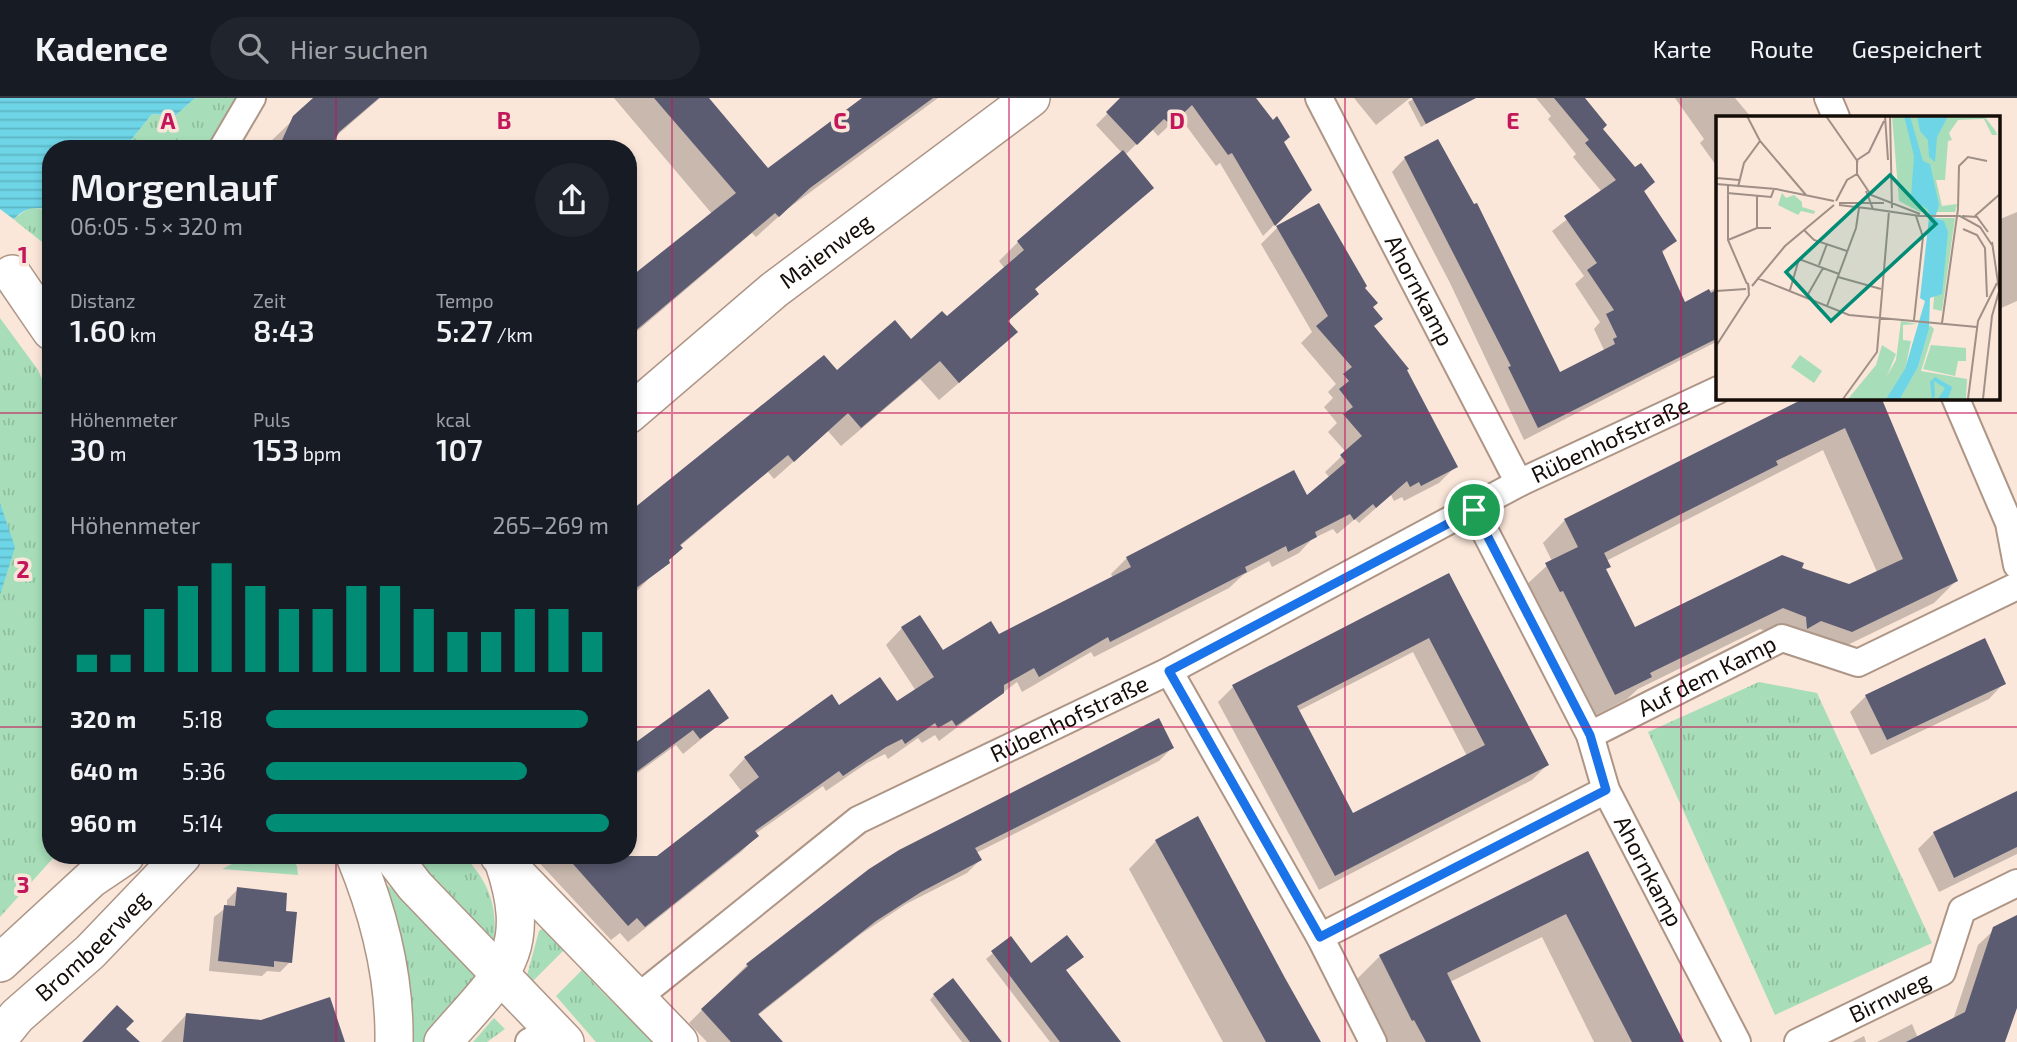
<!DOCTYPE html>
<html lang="de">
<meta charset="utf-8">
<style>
body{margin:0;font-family:"Exo 2",sans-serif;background:#20242c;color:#f1f3f6;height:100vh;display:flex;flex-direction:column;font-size:26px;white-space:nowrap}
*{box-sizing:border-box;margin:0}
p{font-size:23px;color:#9ea1a6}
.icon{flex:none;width:38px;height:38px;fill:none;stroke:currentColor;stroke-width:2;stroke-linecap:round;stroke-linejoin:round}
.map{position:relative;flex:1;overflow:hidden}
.details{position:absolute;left:42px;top:42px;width:595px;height:724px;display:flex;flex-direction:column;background:#171b24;border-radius:28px;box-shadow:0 4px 10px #0003}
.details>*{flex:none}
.pin{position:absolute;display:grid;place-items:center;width:60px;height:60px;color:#fff;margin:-30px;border:4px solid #fff;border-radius:50%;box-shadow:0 2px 7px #0007}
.round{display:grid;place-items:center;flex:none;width:74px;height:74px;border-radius:37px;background:#20242c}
.overview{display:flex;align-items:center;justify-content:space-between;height:119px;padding:0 28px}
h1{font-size:38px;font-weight:600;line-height:52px}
.stats{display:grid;grid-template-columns:repeat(3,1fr);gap:10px;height:119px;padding:7px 28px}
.stats div{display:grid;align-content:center}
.stats b{font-size:30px;font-weight:600}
.stats small{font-size:19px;font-weight:400}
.stats p{font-size:19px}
.chart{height:196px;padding:14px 28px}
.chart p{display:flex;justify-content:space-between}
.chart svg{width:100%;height:126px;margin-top:7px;stroke:#008c75;stroke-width:6}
ul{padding:0 28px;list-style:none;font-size:23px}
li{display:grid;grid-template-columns:112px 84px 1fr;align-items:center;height:52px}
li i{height:18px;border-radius:9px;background:#008c75}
header{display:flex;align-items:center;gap:42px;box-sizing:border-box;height:98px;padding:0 35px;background:#171b24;border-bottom:2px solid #363941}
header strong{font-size:33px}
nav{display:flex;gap:38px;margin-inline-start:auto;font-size:24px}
.search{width:490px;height:63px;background:#20242c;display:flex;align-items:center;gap:18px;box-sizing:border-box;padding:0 24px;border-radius:38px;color:#9ea1a6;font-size:26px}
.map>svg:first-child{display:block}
.grass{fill:url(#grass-tufts)}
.water{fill:url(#water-rules)}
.pier{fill:#fbe6da}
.shadow{fill:#0003;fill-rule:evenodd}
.building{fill:#5b5b71;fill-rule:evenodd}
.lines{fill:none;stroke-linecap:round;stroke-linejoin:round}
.street-casing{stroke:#ae9687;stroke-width:30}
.secondary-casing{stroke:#ae9687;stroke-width:40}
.street{stroke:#fff;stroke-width:26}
.secondary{stroke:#fff;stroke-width:37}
.route-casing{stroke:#fff;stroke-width:14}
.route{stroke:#1a73e8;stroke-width:9}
.grid{fill:none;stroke:#c2185b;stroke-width:2;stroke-opacity:0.55}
.labels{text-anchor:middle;stroke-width:7;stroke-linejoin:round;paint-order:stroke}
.street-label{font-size:23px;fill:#150d08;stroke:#fbe6da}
.inset-road{fill:none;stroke:#9f8f86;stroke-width:2}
.view{fill:#008c75;fill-opacity:0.15;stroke:#008c75;stroke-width:3.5}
.inset-edge{fill:none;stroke:#150d08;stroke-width:3.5}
.grid-label{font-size:23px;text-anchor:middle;font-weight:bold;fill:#c2185b;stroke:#fbe6da;stroke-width:7;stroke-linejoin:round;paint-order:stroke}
</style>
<header>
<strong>Kadence</strong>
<div class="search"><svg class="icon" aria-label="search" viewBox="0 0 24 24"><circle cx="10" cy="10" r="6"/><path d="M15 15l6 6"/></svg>Hier suchen</div>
<nav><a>Karte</a><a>Route</a><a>Gespeichert</a></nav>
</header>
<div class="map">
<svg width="2017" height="944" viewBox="0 0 2017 944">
<defs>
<pattern id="grass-tufts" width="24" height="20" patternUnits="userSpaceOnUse" patternTransform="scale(1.75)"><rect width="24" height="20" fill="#a7deb9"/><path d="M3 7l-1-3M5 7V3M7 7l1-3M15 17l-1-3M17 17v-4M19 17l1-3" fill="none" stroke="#8fbd9e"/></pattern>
<pattern id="water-rules" width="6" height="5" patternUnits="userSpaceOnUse" patternTransform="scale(1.75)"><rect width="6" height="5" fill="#6dd5e6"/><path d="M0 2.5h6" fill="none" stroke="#5eb6c4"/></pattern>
</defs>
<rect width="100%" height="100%" fill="#fbe6da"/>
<path class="grass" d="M195,0H245L216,51H124L152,16L175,18Z
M31,109L51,113V151L13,121Z
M0,220L38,272L51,301V758H55L0,819Z
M1759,584L1817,595L1932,845L1775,917L1648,634Z
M248,758H290L297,768L298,777L222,771Z
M403,758H464C490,785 499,811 493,848Z
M381,783L405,800L483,877L425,944H406Z
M542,831L566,850L531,885L526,881L539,833Z
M582,872C604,898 630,919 652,944H596L556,898Z
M494,920L505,931L487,944H473Z"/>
<path class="water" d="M0,0H195L175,18L152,16L124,51H51V113C26,103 14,119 0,138Z
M0,405L15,449L0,497Z"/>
<path class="pier" d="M0,111L16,123L0,141Z"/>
<path class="shadow" d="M316,0H380L335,39L329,51H266L270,44Z
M614,0H706L768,72L864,0H938L786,112L756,139L752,135L628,241V184L713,117Z
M1123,0H1216L1282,45L1309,92L1263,138L1220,65L1216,68L1179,18L1158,38L1152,31L1125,57L1152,90L1034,192L1037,196L1007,224L996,253L939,302L920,281L841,348L828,333L774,381L768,374L679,449L634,496L632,494L628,497V418L837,274L911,243L946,221L1005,171L999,163L1018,144L1122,55L1096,27Z
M1354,0H1410L1376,27Z
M1416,0H1441L1448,13L1421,29L1408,4Z
M1536,0H1583L1600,31L1635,71L1653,84L1643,95L1674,143L1661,156L1684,206L1718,189V243L1524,342L1450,185L1392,74L1405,60L1559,277L1604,252L1594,231L1600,224L1575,186L1584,178L1552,133L1602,94L1573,59L1576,56L1548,21L1551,18Z
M1675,0H1735L1751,19H1718V70L1700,45L1704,41Z
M1318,107L1363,190L1371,209L1373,228L1405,272L1456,368L1439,385L1404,403L1402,399L1394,403L1391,397L1359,425L1355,421L1337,436L1333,431L1312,441L1299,455L1272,469L1269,463L1243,477L1229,490L1094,559L1091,554L1022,594L1017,584L939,643L935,637L922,645L918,640L888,661L885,656L867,665L826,693L823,688L755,736L757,738L741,754L628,844L620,835L611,842L533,758H613L632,781L742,694L729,677L745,660L838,609L897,605L916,593L886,547L902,530L943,554L998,538L1113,480L1111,476L1127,460L1306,399L1330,380L1325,374L1346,354L1328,334L1337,325L1324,309L1333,300L1328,294L1336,286L1301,245L1312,234L1261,146L1277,130Z
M2017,114V203L1999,211L1998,122Z
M1879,299L1956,483L1934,505L1829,556L1760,531L1638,591L1627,601L1592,619L1524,489L1552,463L1543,445L1565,422ZM1823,352L1877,474L1849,487L1635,532L1605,472L1606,463Z
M1449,477L1547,667L1532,682L1319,792L1218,604L1233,589ZM1413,554L1467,658L1352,717L1298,613Z
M2004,585L1989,601L1871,657L1850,614L1866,598Z
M727,620L683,656L676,647L628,682V652Z
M1172,650L1159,663L976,755L980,762L967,775L906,806L861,836L757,918L776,944H707L689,925L747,867L851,786Z
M2017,695V756L1939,794L1918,751L1934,735Z
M1156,743L1319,944H1223L1129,771Z
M1587,756L1682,944H1594L1542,839L1450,884L1480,944H1386L1356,882L1380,858Z
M238,791L284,814L290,864L280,874L267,873L262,878L209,873L214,819L227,809V802Z
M2017,820V883L2003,944H1877L1912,926L1918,940L1953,922L1978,847L1995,831Z
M1010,841L1031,868L1064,873L1118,944H1050L986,861Z
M934,897L1000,944H962L930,902Z
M186,917L343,944H161Z
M1864,938L1866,944H1852Z"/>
<path class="building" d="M313,0H379L339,34L331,51H278L293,18Z
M654,0H709L768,70L862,0H933L810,90L779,119L775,115L628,239V181L736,95Z
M1120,0H1256L1273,22L1277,18L1290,39L1284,44L1312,92L1275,128L1232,55L1228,57L1192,7L1171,27L1164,21L1137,47L1106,14Z
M1412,0H1476L1426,26Z
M1554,0H1585L1607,27L1603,31L1635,69L1641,65L1655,84L1644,93L1677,143L1662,153L1685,204L1709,191L1711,195L1718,191V240L1538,330L1508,269L1511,268L1404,59L1438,41L1474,106L1477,105L1560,274L1615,246L1613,241L1617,239L1606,216L1614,212L1587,172L1597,165L1564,118L1616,82L1585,45L1589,42Z
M1123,52L1154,90L1035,191L1039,196L1008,223L1018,234L959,285L940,263L861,330L848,315L794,364L788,357L680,447L683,450L669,462L670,465L628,496V415L824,257L837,272L895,222L911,241L942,213L947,218L1024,152L1017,143Z
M1319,105L1367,188L1365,190L1378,205L1373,209L1383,221L1374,228L1409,271L1407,272L1458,369L1421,388L1419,384L1410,389L1407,383L1376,410L1373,406L1354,422L1350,416L1315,434L1317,439L1288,454L1286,448L1245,469L1247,474L1110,544L1108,539L1039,579L1034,570L1004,587V595L956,628L952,622L938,630L935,625L905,646L902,641L886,649L843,678L839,673L755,733L759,738L645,829L637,820L628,828L566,758H657L759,679L744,659L832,596L839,607L880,579L897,603L934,579L901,529L920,517L943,552L991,523L999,536L1131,469L1126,459L1294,372L1307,397L1346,364L1340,357L1362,338L1343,316L1353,309L1339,291L1349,283L1343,276L1352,269L1316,228L1328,218L1276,128Z
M1807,299H1881L1958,483L1852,534L1821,523L1807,531L1806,519L1783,510L1650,575L1652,579L1615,597L1563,493L1560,494L1545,465L1578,449L1564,421ZM1845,330L1903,461L1849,486L1802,470L1804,465L1782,457L1635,529L1606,471L1611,469L1604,455L1778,367L1776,363Z
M1449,475L1549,667L1335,778L1232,587ZM1429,540L1485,647L1353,715L1297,608Z
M1985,540L2006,586L1887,642L1865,597Z
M709,591L729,620L700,641L693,632L628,680V650Z
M1159,620L1174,650L975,750L982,762L921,794L876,823L758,916L783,944H731L701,911L748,868L746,866L869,771L899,752Z
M2017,693V749L1954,780L1933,734Z
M1198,718L1285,880L1321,944H1266L1227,873L1155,742Z
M1588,753L1684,944H1632L1566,816L1447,875L1481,944H1426L1414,922L1412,923L1379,857Z
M237,789L287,795L286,813L297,814L292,865L274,863V869L218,863L224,807L235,808Z
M2017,817V910L2005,944H1906L1965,914L1993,829Z
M1067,837L1084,859L1066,872L1121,944H1060L991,853L1011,838L1031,865Z
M953,880L1002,944H970L933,896Z
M330,899L345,944H183L186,915L261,922Z
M117,907L134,923L126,931L140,944H82Z"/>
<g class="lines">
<g class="street-casing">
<g id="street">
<path id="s1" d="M1319,0L1519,385"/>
<path d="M1828,0L1836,19"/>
<path d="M222,51L252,0"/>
<path d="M1955,299L2009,425L2017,467"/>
<path id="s2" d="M1474,412L1590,637L1606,692L1737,944"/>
<path d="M1169,573L1320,839L1373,944"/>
<path id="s3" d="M1590,637L1782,540L1858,565L2017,488"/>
<path d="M1320,839L1606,692"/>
<path id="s4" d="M637,900L858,722L1169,573L1519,385L1718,292"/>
<path d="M529,944L542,937L559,938"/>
<path id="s5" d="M1798,944L1942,874L1962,812L2017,785"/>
</g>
</g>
<g class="secondary-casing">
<g id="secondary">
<path d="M12,176L51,233"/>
<path id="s6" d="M628,317L774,192L1031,0"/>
<path d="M355,758C379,816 395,881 394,944"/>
<path d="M392,758L415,788L565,944"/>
<path d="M499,758L679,944"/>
<path d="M0,865L91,781L125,758"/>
<path id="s7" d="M0,939L17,918L90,854L182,758"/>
<path d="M443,944C499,879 535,857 504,765"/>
</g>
</g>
<use href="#street" class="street"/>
<use href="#secondary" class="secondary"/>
</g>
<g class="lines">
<g class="route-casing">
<path id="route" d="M1474,412L1590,637L1606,692L1320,839L1169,573Z"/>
</g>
<use href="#route" class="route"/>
</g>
<path class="grid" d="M336,0V51M672,0V944M1009,0V944M1345,0V944M1681,0V944M0,315H51M628,315H2017M0,629H51M628,629H2017M336,758V944"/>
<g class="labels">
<g class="street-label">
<text dy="8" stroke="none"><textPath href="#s6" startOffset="257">Maienweg</textPath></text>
<text dy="8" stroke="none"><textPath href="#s1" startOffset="217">Ahornkamp</textPath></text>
<text dy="8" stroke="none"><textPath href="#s4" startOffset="1127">Rübenhofstraße</textPath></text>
<text dy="8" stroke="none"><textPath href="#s3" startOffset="131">Auf dem Kamp</textPath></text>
<text dy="8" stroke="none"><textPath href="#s4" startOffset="518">Rübenhofstraße</textPath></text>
<text dy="8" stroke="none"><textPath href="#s2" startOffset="402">Ahornkamp</textPath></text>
<text dy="8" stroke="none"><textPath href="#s7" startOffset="130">Brombeerweg</textPath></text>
<text dy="8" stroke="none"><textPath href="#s5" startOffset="102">Birnweg</textPath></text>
</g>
</g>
<g transform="translate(1716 18)">
<rect width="284" height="284" fill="#fbe6da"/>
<path d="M176,0H268L279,14L281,19H276L268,3L242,4L233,17L236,24L232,25L229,64H220L226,90L241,88L239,96H204L183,85ZM66,77L70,82L78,79L86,86V91L99,95L98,98L85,95L82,99L62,89ZM219,102H239L226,195L217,193L225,104ZM185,205L201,208L187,209V224L195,225L189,254L170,283H158L180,244ZM214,209L218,213L205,255L251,263L250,283H184L202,251Z" fill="#a7deb9"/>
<path d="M166,229L180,238L165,275L158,283H132L160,249ZM215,229L250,232V245H242L239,260L207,253ZM84,239L106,255L98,267L75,251Z" fill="#a7deb9"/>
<path d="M188,0H194L207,45L214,48L223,89L219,102L228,105L232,116L226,178L214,182L213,213L202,251L184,283H170L189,253L209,185L204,182L213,102L212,94L195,81L198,40ZM201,0H232L221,21L219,46L213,41L212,24L204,15ZM219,261L236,271L232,283H222L229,272L218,265L219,280L216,283L214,266Z" fill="#6dd5e6"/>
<path class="inset-road" d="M31,0L44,25L90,79M110,0L142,46M169,0L172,44M174,0L176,92M0,30V69M141,44L153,36L168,5M141,44V58L155,79L204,98M1,62L23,64M0,68L60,73L118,85M12,69V124L31,168M22,71L28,47L44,25M150,75L157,93L204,100H244L264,111L276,129M11,77L55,81L58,73M120,85L131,64L141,58M123,87H168M123,89L157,93M246,100L261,101L272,116M259,100L284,78M41,112V80M247,113L261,119L269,132L271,181M88,114L98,124L131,135M12,124L41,112H55M276,126L284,180M103,149L111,128M122,161L165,173M41,162L133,199L261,211M36,170L69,130L118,89M74,174L83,143L123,158M0,175L30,173M91,180L107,152M111,190L140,112L143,92M198,204L207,121L200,100M226,207L242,93L243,50L252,41L271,45M0,230L33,179L32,167L33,174M127,283L161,236L173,95M252,283L262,205L281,167M267,283L276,200L284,172"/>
<path class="view" d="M174,59L220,108L115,205L70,156Z"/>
<rect width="284" height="284" class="inset-edge"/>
</g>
<g class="grid-label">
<text x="168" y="31">A</text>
<text x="504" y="31">B</text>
<text x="840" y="31">C</text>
<text x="1177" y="31">D</text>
<text x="1513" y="31">E</text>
<text x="23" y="165">1</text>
<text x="23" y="480">2</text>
<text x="23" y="795">3</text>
</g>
</svg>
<div class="pin" style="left:1474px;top:412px;background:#1e9e55"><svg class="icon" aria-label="arrive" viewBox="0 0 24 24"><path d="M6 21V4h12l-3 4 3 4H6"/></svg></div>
<section class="details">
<div class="overview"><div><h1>Morgenlauf</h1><p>06:05 · 5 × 320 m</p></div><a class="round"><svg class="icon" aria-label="share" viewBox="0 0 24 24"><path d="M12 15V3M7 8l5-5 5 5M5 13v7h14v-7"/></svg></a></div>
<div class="stats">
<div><p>Distanz</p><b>1.60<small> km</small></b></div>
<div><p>Zeit</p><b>8:43</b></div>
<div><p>Tempo</p><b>5:27<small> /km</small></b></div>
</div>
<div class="stats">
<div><p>Höhenmeter</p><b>30<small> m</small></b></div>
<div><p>Puls</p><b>153<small> bpm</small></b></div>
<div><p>kcal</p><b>107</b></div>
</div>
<div class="chart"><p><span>Höhenmeter</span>265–269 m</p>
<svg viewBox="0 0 160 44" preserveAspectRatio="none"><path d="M5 44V38M15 44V38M25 44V22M35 44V14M45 44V6M55 44V14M65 44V22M75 44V22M85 44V14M95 44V14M105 44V22M115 44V30M125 44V30M135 44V22M145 44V22M155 44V30"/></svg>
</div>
<ul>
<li><b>320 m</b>5:18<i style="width:94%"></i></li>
<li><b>640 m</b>5:36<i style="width:76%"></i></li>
<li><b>960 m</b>5:14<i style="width:100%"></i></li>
</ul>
</section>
</div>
